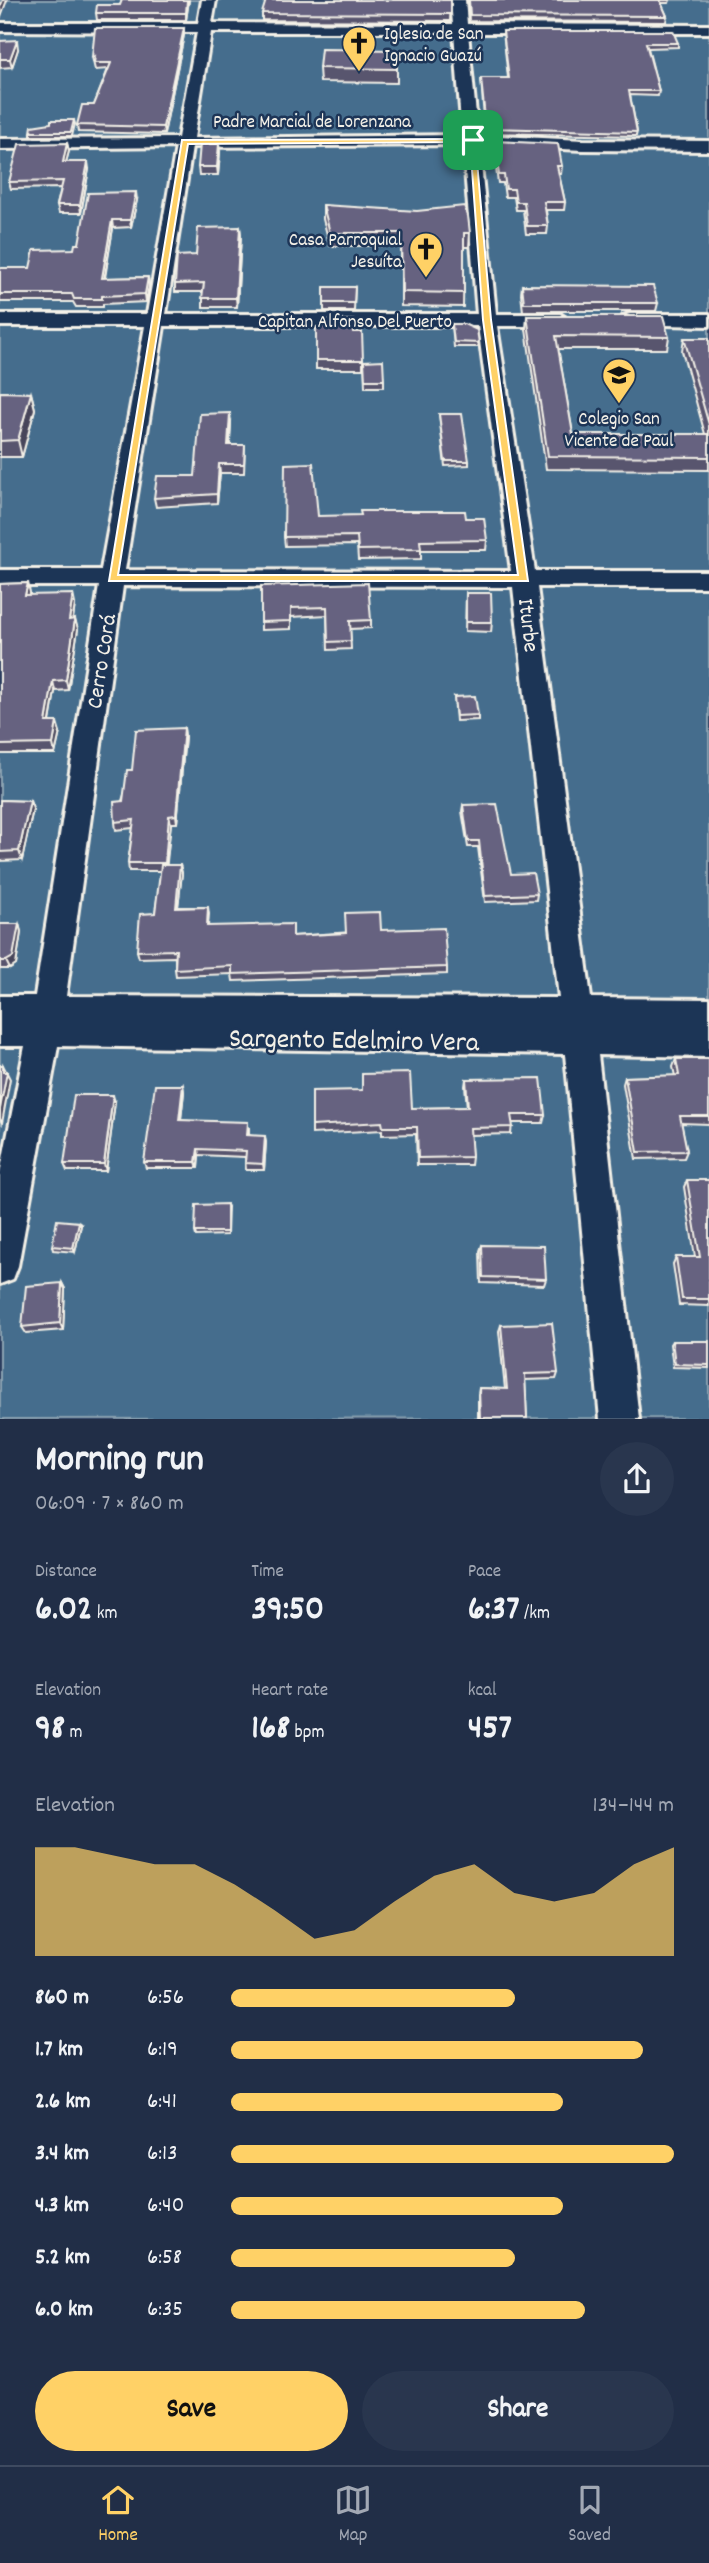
<!DOCTYPE html>
<meta charset="utf-8">
<style>
body{margin:0;font-family:Dekko,sans-serif;background:#29364e;color:#f1f3f6;height:100vh;display:flex;flex-direction:column;font-size:26px;white-space:nowrap}
*{box-sizing:border-box;margin:0}
p{font-size:23px;color:#a2a8b4}
.icon{flex:none;width:38px;height:38px;fill:none;stroke:currentColor;stroke-width:2;stroke-linecap:round;stroke-linejoin:round}
.map{position:relative;height:1419px;overflow:hidden}
.sheet{display:flex;flex-direction:column;background:#212e47;flex:1}
.sheet>*{flex:none}
.pin{position:absolute;display:grid;place-items:center;width:60px;height:60px;color:#fff;margin:-30px;border-radius:14px;box-shadow:0 4px 10px #0006}
.round{display:grid;place-items:center;flex:none;width:74px;height:74px;border-radius:37px;background:#29364e}
.head{display:flex;align-items:center;justify-content:space-between;height:119px;padding:0 35px}
h1{font-size:38px;font-weight:700;line-height:52px}
.metrics{display:grid;grid-template-columns:repeat(3,1fr);gap:10px;height:119px;padding:7px 35px}
.metrics div{display:grid;align-content:center}
.metrics b{font-size:35px;font-weight:700}
.metrics small{font-size:19px;font-weight:400}
.metrics p{font-size:19px}
.chart{height:196px;padding:14px 35px}
.chart p{display:flex;justify-content:space-between}
.chart svg{width:100%;height:126px;margin-top:7px;fill:#ffd166;opacity:.7}
.primary-button{display:flex;gap:14px;margin-top:auto;padding:14px 35px}
.primary-button a{flex:1;height:80px;border-radius:42px;background:#ffd166;color:#111;font-size:28px;font-weight:700;line-height:80px;text-align:center}
.primary-button a+a{background:#29364e;color:#f1f3f6}
ul{padding:0 35px;list-style:none;font-size:23px}
li{display:grid;grid-template-columns:112px 84px 1fr;align-items:center;height:52px}
li i{height:18px;border-radius:9px;background:#ffd166}
.tabs{display:flex;justify-content:space-around;align-items:center;height:98px;border-top:2px solid #3e4a60;background:#212e47;font-size:19px;color:#a2a8b4}
.tabs a{display:grid;justify-items:center;gap:4px}
.tabs .on{color:#ffd166}
.map>svg:first-child{display:block}
.water{fill:#456d8d;stroke:#8ba2b1;stroke-width:2}
.lines{fill:none;stroke-linecap:round;stroke-linejoin:round}
.minor-casing{stroke:#f4f1e8;stroke-width:6}
.minor{fill:#1d3557;fill-rule:evenodd}
.wall{fill:#58546e;stroke:#f4f1e8;stroke-width:2}
.shaded-wall{fill:#47455a;stroke:#f4f1e8;stroke-width:2}
.building{fill:#666280;stroke:#f4f1e8;stroke-width:2}
.route{fill:#ffd166;stroke:#fff;stroke-width:2;fill-rule:evenodd}
.labels{text-anchor:middle;stroke-width:5;stroke-linejoin:round;paint-order:stroke}
.far-poi-label{font-size:19px;fill:#f4f1e8;stroke:#1d3557;text-anchor:start}
.far-street-label{font-size:19px;fill:#f4f1e8;stroke:#1d3557}
.street-label{font-size:23px;fill:#f4f1e8;stroke:#1d3557}
.near-street-label{font-size:28px;fill:#f4f1e8;stroke:#1d3557}
</style>
<div class="map">
<svg width="709" height="1419" viewBox="0 0 709 1419">
<rect width="100%" height="100%" fill="#2c3e5f"/>
<filter id="ink" filterUnits="userSpaceOnUse"><feTurbulence type="fractalNoise" baseFrequency=".0143" numOctaves="2"/><feDisplacementMap in="SourceGraphic" scale="14" xChannelSelector="R" yChannelSelector="G"/><feConvolveMatrix kernelMatrix="1 2 1 2 8 2 1 2 1" color-interpolation-filters="sRGB"/></filter>
<g filter="url(#ink)">
<path class="water" d="M0,0H709V1418L0,1419Z"/>
<g class="lines">
<g class="minor-casing">
<path id="minor" d="M202,0H216L212,23L453,24L451,0H465L467,24L709,25V33H468L478,135L583,140L709,141V151L583,150L479,145L496,314H560L570,320L560,326H497L535,571H709V587H537L591,998L709,999V1057L598,1055L639,1419H600L565,1054L58,1046L18,1266L13,1279L0,1284V1174L25,1046H0V996H35L99,586H0V570H101L145,326H0V314H147L176,147L0,149V139L178,138L197,32L0,31V23H198ZM211,32H454L462,135L194,138ZM463,145L477,314H166L192,147ZM164,326H478L511,571L125,570ZM123,586L513,587L559,998L66,996Z
M630,314H709V326L623,324L620,320L623,316Z"/>
</g>
<use href="#minor" class="minor"/>
</g>
<path class="wall" d="M122,0H189L186,20H97L96,13L120,5Z
M451,0L450,21L262,20V13Z
M468,0H670L669,3H661L667,16L666,22L469,21Z
M184,28V35L164,134L78,132L77,125L94,105L108,69L95,70L92,57Z
M503,31L678,43V47L648,48L659,91L658,96L630,95L637,132L636,136L485,133L481,78H508Z
M0,41L18,49L12,67L0,68Z
M397,50V83L320,82L319,68Z
M74,120L75,124L72,136H31V132Z
M494,141L562,166L561,174H559L565,202L564,210H546L548,226L547,234H526L523,210H516L514,197H505L503,183H498L493,148Z
M67,143L69,151L66,162L89,169L81,213H59L57,205L61,188L11,189L9,182Z
M220,152L218,175H199L198,167Z
M137,200L131,227L113,228L105,278L148,277L149,285L146,302L103,304V307H76L73,302H0V268H30L74,249Z
M323,205L470,233L469,247H464L463,307L401,306V246H330L323,219Z
M240,227L241,235L237,307H203V292H175V284L196,255Z
M522,285L658,303L656,311H523L521,294Z
M355,287L354,311H324V303Z
M527,316L669,337L667,349H558L573,434H705L682,351L684,338H709V470L546,469L526,329Z
M452,324L479,343L478,347H454Z
M316,328L353,332L363,360V369H316Z
M364,361L384,380V387H365Z
M0,392L31,393L35,409L22,457H0Z
M439,414L469,461V465L445,466Z
M231,422L230,445H245L244,473H220L217,503L156,507L154,498L195,476Z
M318,516L466,518L487,540L486,550H421V559L358,560L357,545L285,546L284,537Z
M28,583L30,595L75,604L73,619L78,629L68,690L55,691L50,722L60,732L55,754H0V584Z
M261,586L371,620V628L350,629L351,649L328,650L327,615L291,617V629L261,630Z
M466,593L492,622L491,632L465,631Z
M454,697L478,715V720L456,721Z
M184,728L185,736L177,823H171L166,865H180L182,873L178,907H208L209,914L208,926L293,936L381,930L447,967V974L233,981L232,974L176,976L175,969V957L139,958L137,951L155,913L161,871H129L128,863L133,828L116,830L115,822L132,770Z
M0,800L30,801L33,809L22,860L0,861Z
M463,805L511,874L537,894L536,900L485,902L478,847H468L462,811Z
M0,924H19L21,932L16,965L10,969H0Z
M676,1059H709V1124L681,1123L687,1151L684,1158L636,1159L623,1084L625,1077L675,1076L673,1067Z
M466,1079L545,1115L543,1123H512L511,1134L470,1135L472,1157L471,1165H417L416,1134L382,1135V1130L312,1134V1126L412,1108L467,1107L465,1086Z
M183,1085L184,1092L181,1120L249,1128V1135L266,1142L264,1170H246L245,1157L199,1155L198,1168H146L144,1162Z
M115,1102L106,1171H67L64,1164Z
M687,1180H709V1306L679,1305L673,1264L676,1257H695L684,1187Z
M228,1207L227,1235L196,1236L195,1232Z
M81,1225L75,1252L53,1250L52,1246Z
M482,1245L546,1279L544,1285L481,1283L480,1251Z
M62,1283L65,1289L63,1330L26,1333L22,1327Z
M501,1325L558,1373L556,1379L525,1380L527,1418H478V1394L479,1388L505,1389L499,1331Z
M672,1341H709V1368L673,1367L670,1344Z"/>
<path class="shaded-wall" d="M3,0H7L0,19V7Z
M187,0H189L186,20V13Z
M184,28V35L164,134L163,127Z
M17,40L18,49L12,67L10,59Z
M67,143L69,151L64,170L63,162Z
M219,144L220,152L218,175L217,167Z
M88,162L89,169L81,213L80,205Z
M136,192L137,200L131,227L130,220Z
M112,220L113,228L103,286L102,278Z
M240,227L241,235L237,307L236,298Z
M148,277L149,285L146,302L145,294Z
M31,393L35,409L22,457L18,440Z
M230,413L231,422L229,454L228,445Z
M219,464L220,473L217,503V494Z
M28,583L30,593L28,605L25,595Z
M73,594L75,604L71,630L69,620Z
M75,619L78,629L68,690L66,680Z
M53,681L55,691L48,732L46,722Z
M57,722L60,732L55,754L53,744Z
M184,728L185,736L177,823L176,815Z
M30,801L33,809L22,860L19,851Z
M169,816L171,823L166,871L165,863Z
M180,865L182,873L177,915L176,908Z
M19,924L21,932L16,965L10,969L6,961Z
M3,1065L10,1079L2,1123L0,1119V1109Z
M183,1085L184,1092L180,1126L179,1120Z
M113,1095L115,1102L106,1171L104,1164Z
M265,1136L266,1142L264,1170L263,1164Z
M198,1149L199,1155L198,1168L196,1162Z
M79,1222L81,1225L75,1252L73,1248Z
M62,1283L65,1289L63,1330L60,1323Z"/>
<path class="building" d="M122,0H187L186,13H96L97,5H120Z
M266,0H451V14L262,13Z
M469,0H660L667,16L470,15Z
M95,28H184L163,127L77,125L82,105H94L111,63H94L95,56L92,57Z
M503,31H673L678,43H646L659,91H629L637,132L486,128L481,78H509Z
M17,40L10,59H0V41Z
M321,49L397,50V69L319,68Z
M51,120H74L71,132H31L32,126L51,123Z
M494,141L558,144L562,166H557L565,202H544L548,226H527L524,202H516L514,189H506L504,175H499Z
M67,143L63,162H88L80,205H57L63,181L9,182L19,144Z
M200,144H219L217,167H198Z
M136,192L130,220H112L102,278L148,277L145,294L102,296V299H74L72,294H0V268H30L34,250L74,249L75,244H79L88,193Z
M323,205L417,211L464,206L468,216L470,233H464V293L402,292L401,233H330Z
M240,227L236,298H202L204,283L175,284L177,256L196,255L198,228Z
M522,285L653,286L658,303H524Z
M324,287H355L354,303H324Z
M527,316H663L669,337L556,336L573,434H709V457L548,456Z
M323,320H353V332H362L363,360H316V328L322,327Z
M452,324H464L477,330L479,343L454,342Z
M684,338H709V425Z
M383,360L384,380H365L364,361Z
M0,392L31,393L18,440L0,441Z
M230,413L228,445H245L244,464H219L217,494L154,498L157,476H195L200,414Z
M439,414H462L469,461H445Z
M313,463L318,516L361,515L360,511H465L466,518H484L487,540L420,541L421,549L358,550L357,536L284,537L285,464Z
M28,583L25,595L73,594L69,620L75,619L66,680L53,681L46,722H57L53,744L0,745V584Z
M368,583L371,620L350,621L351,641L328,642L327,607L291,608V621L261,622V586Z
M466,593H491L492,622H466Z
M475,696L478,715L456,716L454,697Z
M184,728L176,815L169,816L165,863H128L134,820L115,822L114,802L123,801L127,770H132L136,730Z
M0,800L30,801L19,851L0,852Z
M497,804L511,874L533,873L537,894L485,896L479,841H468L463,805Z
M161,865H180L176,908L208,907L207,926L293,924V936L346,933L345,913L380,912L381,930L444,928L447,967L232,974V966L175,969L176,950L137,951L140,914L155,913Z
M0,924H19L13,957L6,961H0Z
M676,1059H709V1116H680L687,1151L638,1152L625,1077L679,1075Z
M0,1065H3V1072H7L0,1109Z
M410,1073L412,1108L468,1107L466,1079L541,1078L545,1115H511L513,1127L470,1128L472,1157L418,1158L417,1127H383L382,1122L312,1126V1091L362,1090V1074Z
M155,1085H183L179,1120L248,1122L247,1135L265,1136L263,1164L245,1163L246,1151L198,1149L196,1162H144Z
M74,1095H113L104,1164H64Z
M687,1180H709V1299H682L676,1257H700Z
M227,1204V1232H195L196,1205Z
M57,1220L79,1222L73,1248L52,1246Z
M482,1245L544,1246L546,1279L483,1277Z
M62,1283L60,1323L22,1327L26,1286Z
M552,1323L558,1373L525,1374L527,1418H480L479,1388L507,1389L501,1325Z
M672,1341H709V1365L675,1364Z"/>
</g>
<path class="route" d="M475,139L491,320L528,581H109L182,140ZM470,142L483,320L518,575H118L188,144Z"/>
<defs>
<g id="church-pin" transform="scale(1.75)"><path d="M0 17L-7.5 6A9.5 9.5 0 1 1 7.5 6Z" fill="#ffd166" stroke="#1d3557"/><path d="M-1.2-6h2.4v3.5h3.3v2.4h-3.3V6h-2.4V-.1h-3.3v-2.4h3.3Z" fill="#111"/></g>
<g id="school-pin" transform="scale(1.75)"><path d="M0 17L-7.5 6A9.5 9.5 0 1 1 7.5 6Z" fill="#ffd166" stroke="#1d3557"/><path d="M0-5L7-2L0 1L-7-2ZM-4 1L0 2.5L4 1V4Q0 6-4 4Z" fill="#111"/></g>
</defs>
<g fill-rule="evenodd">
<use href="#church-pin" x="359" y="43"/>
<use href="#church-pin" x="426" y="249"/>
<use href="#school-pin" x="619" y="375"/>
</g>
<g class="labels">
<g class="far-poi-label">
<text x="384" y="39">Iglesia de San<tspan x="384" dy="22">Ignacio Guazú</tspan></text>
<text x="402" y="245" text-anchor="end">Casa Parroquial<tspan x="402" dy="22">Jesuíta</tspan></text>
<text x="619" y="424" text-anchor="middle">Colegio San<tspan x="619" dy="22">Vicente de Paul</tspan></text>
</g>
<g class="far-street-label">
<text x="312" y="127">Padre Marcial de Lorenzana</text>
<text x="355" y="327">Capitan Alfonso Del Puerto</text>
</g>
<g class="street-label">
<text transform="translate(530 625) rotate(83)" y="8">Iturbe</text>
<text transform="translate(100 661) rotate(-81)" y="8">Cerro Corá</text>
</g>
<g class="near-street-label">
<text transform="translate(354 1038) rotate(1)" y="10">Sargento Edelmiro Vera</text>
</g>
</g>
</svg>
<div class="pin" style="left:473px;top:140px;background:#1e9e55"><svg class="icon" aria-label="arrive" viewBox="0 0 24 24"><path d="M6 21V4h12l-3 4 3 4H6"/></svg></div>
</div>
<section class="sheet">
<div class="head"><div><h1>Morning run</h1><p>06:09 · 7 × 860 m</p></div><a class="round"><svg class="icon" aria-label="share" viewBox="0 0 24 24"><path d="M12 15V3M7 8l5-5 5 5M5 13v7h14v-7"/></svg></a></div>
<div class="metrics">
<div><p>Distance</p><b>6.02<small> km</small></b></div>
<div><p>Time</p><b>39:50</b></div>
<div><p>Pace</p><b>6:37<small> /km</small></b></div>
</div>
<div class="metrics">
<div><p>Elevation</p><b>98<small> m</small></b></div>
<div><p>Heart rate</p><b>168<small> bpm</small></b></div>
<div><p>kcal</p><b>457</b></div>
</div>
<div class="chart"><p><span>Elevation</span>134–144 m</p>
<svg viewBox="0 0 160 44" preserveAspectRatio="none"><path d="M0 44V6L10 6L20 9L30 12L40 12L50 19L60 28L70 38L80 35L90 25L100 16L110 12L120 22L130 25L140 22L150 12L160 6V44z"/></svg>
</div>
<ul>
<li><b>860 m</b>6:56<i style="width:64%"></i></li>
<li><b>1.7 km</b>6:19<i style="width:93%"></i></li>
<li><b>2.6 km</b>6:41<i style="width:75%"></i></li>
<li><b>3.4 km</b>6:13<i style="width:100%"></i></li>
<li><b>4.3 km</b>6:40<i style="width:75%"></i></li>
<li><b>5.2 km</b>6:58<i style="width:64%"></i></li>
<li><b>6.0 km</b>6:35<i style="width:80%"></i></li>
</ul>
<div class="primary-button"><a>Save</a><a>Share</a></div>
</section>
<nav class="tabs">
<a class="on"><svg class="icon" aria-label="home" viewBox="0 0 24 24"><path d="M3 11l9-7 9 7M6 9v11h12V9"/></svg>Home</a>
<a><svg class="icon" aria-label="map" viewBox="0 0 24 24"><path d="M3 6l6-2 6 2 6-2v14l-6 2-6-2-6 2zM9 4v14M15 6v14"/></svg>Map</a>
<a><svg class="icon" aria-label="saved" viewBox="0 0 24 24"><path d="M7 4h10v16l-5-4-5 4z"/></svg>Saved</a>
</nav>
